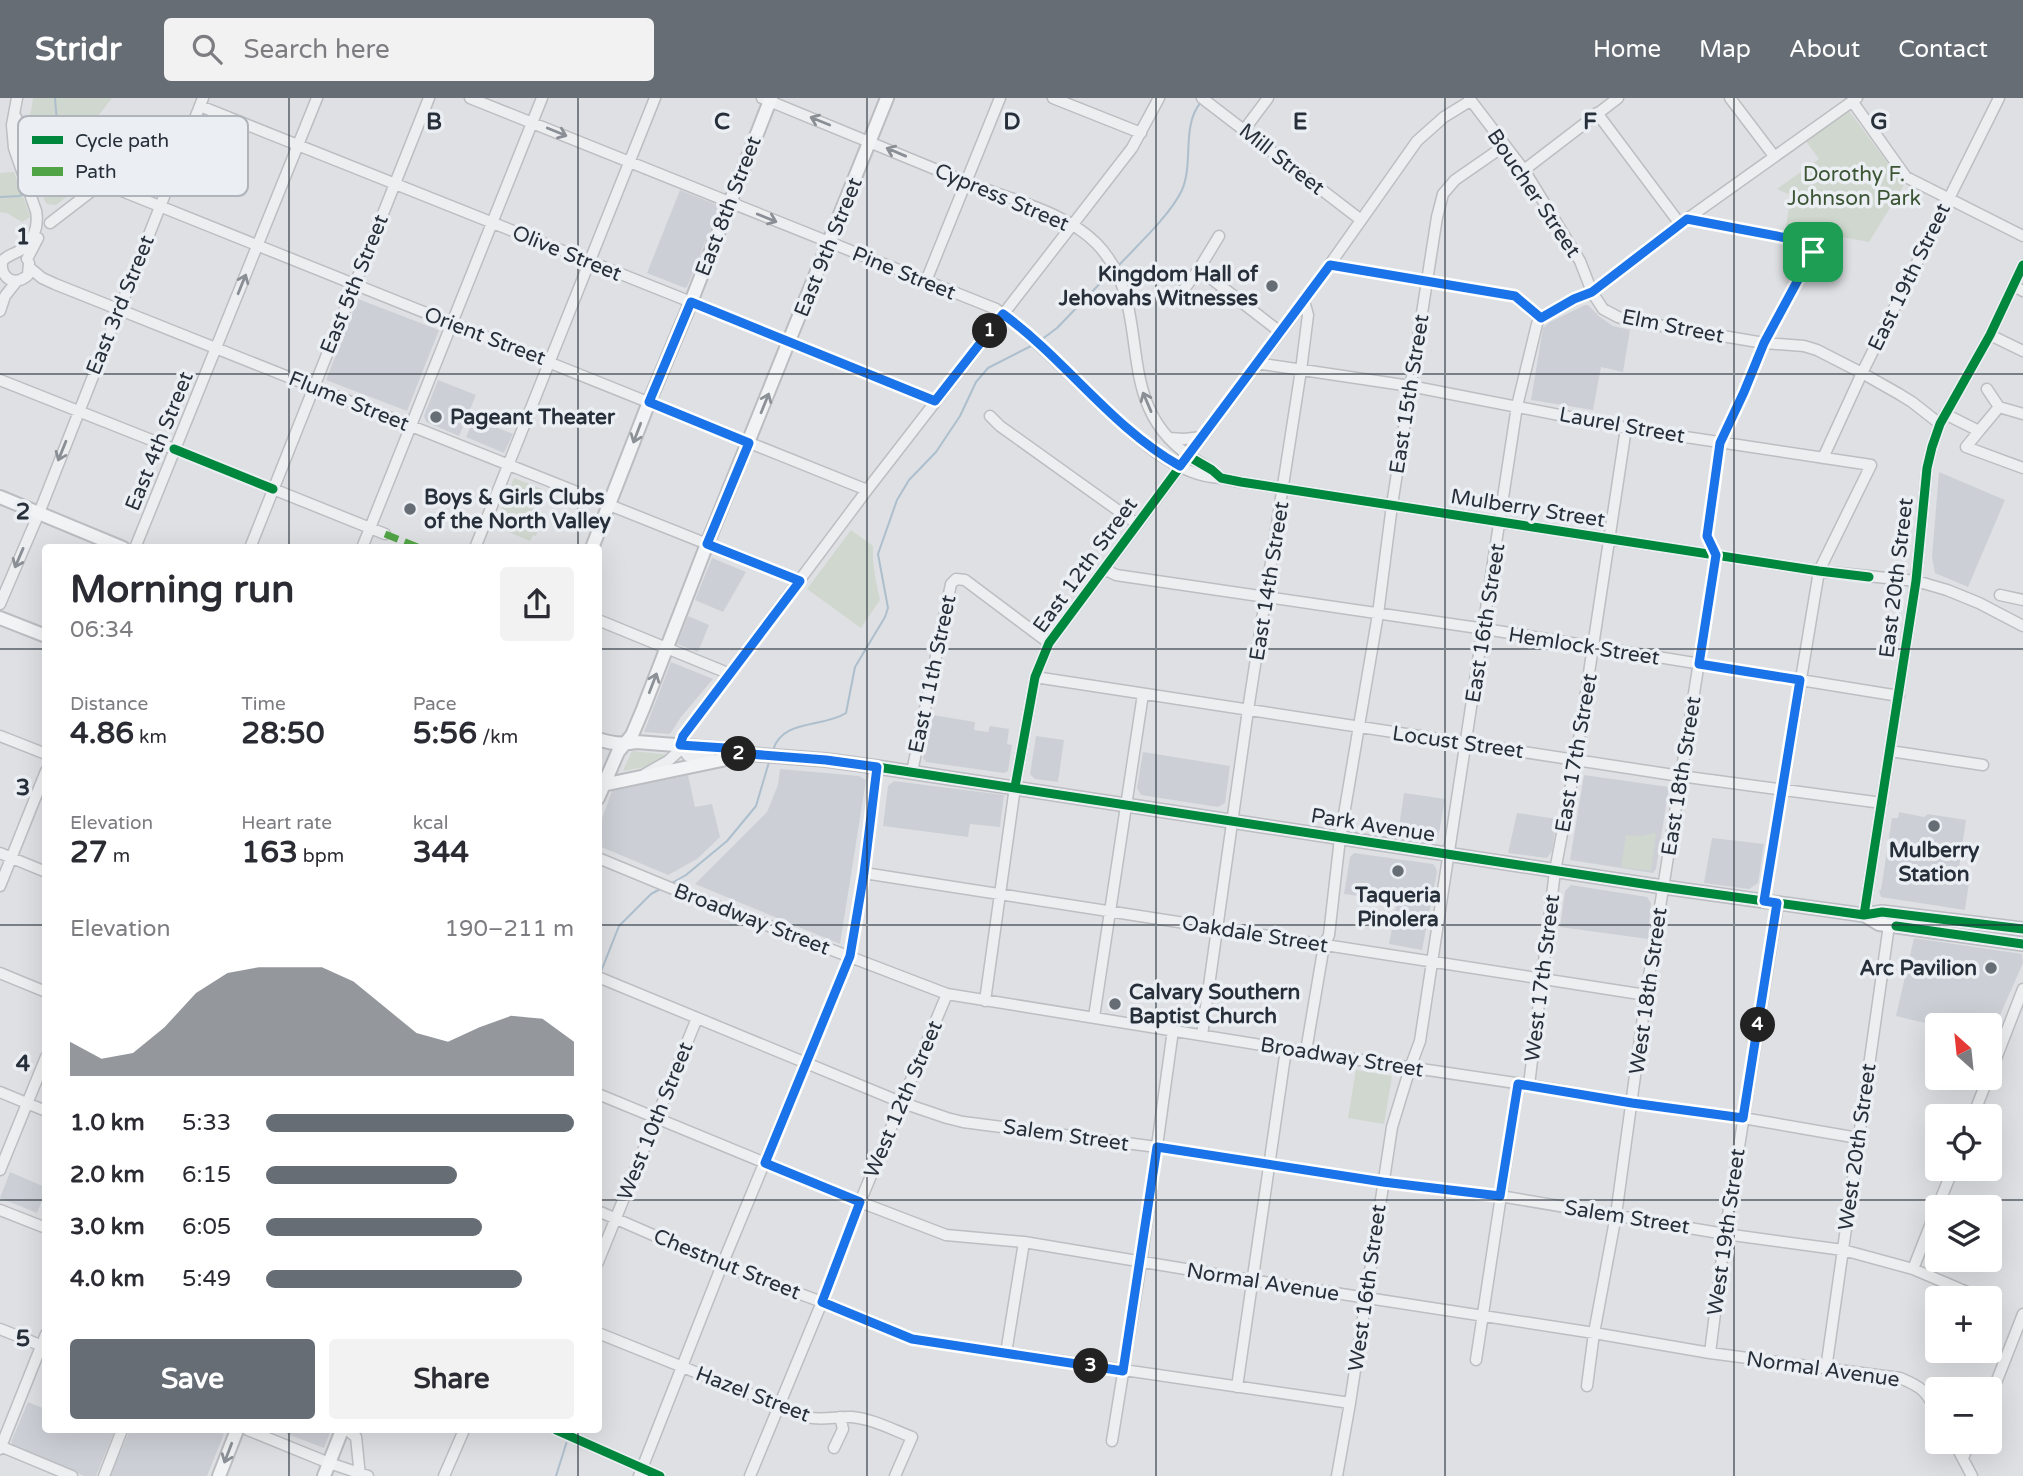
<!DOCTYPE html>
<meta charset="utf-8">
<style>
body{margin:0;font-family:"Varela Round",sans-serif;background:#f2f2f3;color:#2b2b33;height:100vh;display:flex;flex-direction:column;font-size:26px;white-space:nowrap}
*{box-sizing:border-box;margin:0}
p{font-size:23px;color:#7c7c81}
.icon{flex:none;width:38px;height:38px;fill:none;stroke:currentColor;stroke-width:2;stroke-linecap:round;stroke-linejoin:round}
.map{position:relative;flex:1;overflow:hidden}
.sheet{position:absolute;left:42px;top:446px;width:560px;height:889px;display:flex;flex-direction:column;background:#fff;border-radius:7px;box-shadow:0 7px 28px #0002}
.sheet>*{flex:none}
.needle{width:46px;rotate:333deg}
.controls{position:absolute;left:1925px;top:915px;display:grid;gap:14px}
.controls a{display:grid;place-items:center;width:77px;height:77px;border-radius:7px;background:#fff;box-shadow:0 7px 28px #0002;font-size:35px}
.pin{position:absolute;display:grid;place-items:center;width:60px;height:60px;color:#fff;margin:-30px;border-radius:14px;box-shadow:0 4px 10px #0006}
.km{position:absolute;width:35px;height:35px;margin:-18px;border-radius:50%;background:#222;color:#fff;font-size:19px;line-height:35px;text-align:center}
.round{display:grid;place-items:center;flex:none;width:74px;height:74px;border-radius:7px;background:#f2f2f3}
.overview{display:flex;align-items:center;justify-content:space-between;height:119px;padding:0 28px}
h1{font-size:38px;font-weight:700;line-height:52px}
.stats{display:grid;grid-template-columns:repeat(3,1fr);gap:10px;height:119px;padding:7px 28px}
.stats div{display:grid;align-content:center}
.stats b{font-size:30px;font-weight:700}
.stats small{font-size:19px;font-weight:400}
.stats p{font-size:19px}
.chart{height:196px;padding:14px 28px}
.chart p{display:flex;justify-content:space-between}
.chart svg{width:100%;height:126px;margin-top:7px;fill:#676d75;opacity:.7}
.button{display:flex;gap:14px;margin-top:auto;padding:14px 28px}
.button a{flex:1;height:80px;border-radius:7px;background:#676d75;color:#fff;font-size:28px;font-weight:700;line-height:80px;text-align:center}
.button a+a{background:#f2f2f3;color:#2b2b33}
ul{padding:0 28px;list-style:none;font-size:23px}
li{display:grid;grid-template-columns:112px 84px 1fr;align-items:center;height:52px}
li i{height:18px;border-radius:9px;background:#676d75}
header{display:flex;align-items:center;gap:42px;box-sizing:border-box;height:98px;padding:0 35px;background:#676d75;color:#fff}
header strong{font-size:33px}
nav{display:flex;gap:38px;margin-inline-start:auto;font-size:24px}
.search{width:490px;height:63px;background:#f2f2f3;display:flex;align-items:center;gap:18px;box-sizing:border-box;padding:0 24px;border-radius:7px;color:#7c7c81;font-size:26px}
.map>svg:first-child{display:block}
.built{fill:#ccd0d6}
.green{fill:#cfd7ce}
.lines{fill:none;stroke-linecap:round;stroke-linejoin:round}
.stream{stroke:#adbecd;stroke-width:2}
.minor-casing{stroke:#bcbec1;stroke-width:13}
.major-casing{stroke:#bbbdc1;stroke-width:16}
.minor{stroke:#edeef0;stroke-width:10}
.major{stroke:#f2f3f4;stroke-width:12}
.quiet{stroke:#51a445;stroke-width:7;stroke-dasharray:14 7;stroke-linecap:butt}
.cycleway-casing{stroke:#ebeff3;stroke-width:13}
.cycleway{stroke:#00873e;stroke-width:9}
.oneway{stroke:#8a8e95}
.oneway2{stroke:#8c9197}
.route-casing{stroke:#fff;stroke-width:14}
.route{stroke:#1a73e8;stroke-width:9}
.grid{fill:none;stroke:#272f3a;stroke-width:2;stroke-opacity:0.55}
.poi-dot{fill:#676d75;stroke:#ebeff3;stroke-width:2.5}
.labels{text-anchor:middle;stroke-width:7;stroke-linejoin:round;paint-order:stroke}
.street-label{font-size:21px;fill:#272f3a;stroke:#ebeff3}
.park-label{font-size:21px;fill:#3c5535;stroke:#ebeff3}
.poi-label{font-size:21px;font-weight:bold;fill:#272f3a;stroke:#ebeff3;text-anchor:start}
.key{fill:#ebeff3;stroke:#b0b5bc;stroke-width:2}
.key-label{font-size:19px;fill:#272f3a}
.grid-label{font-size:23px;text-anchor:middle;font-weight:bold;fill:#272f3a;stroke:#ebeff3;stroke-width:7;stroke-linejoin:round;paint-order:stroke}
</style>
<header>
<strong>Stridr</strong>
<div class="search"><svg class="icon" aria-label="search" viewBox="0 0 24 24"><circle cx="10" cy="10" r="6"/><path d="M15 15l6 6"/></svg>Search here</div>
<nav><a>Home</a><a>Map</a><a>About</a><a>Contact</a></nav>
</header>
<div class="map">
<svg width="2023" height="1378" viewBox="0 0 2023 1378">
<rect width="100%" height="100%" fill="#dee0e3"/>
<path class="built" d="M680,92L720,108L687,189L685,190L647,175Z
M358,201L439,232L407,313L326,282Z
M1585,207H1588L1600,219L1613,228L1630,232L1623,274L1601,269L1593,312L1531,302L1543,230L1550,224Z
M438,282L476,297L459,338L426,324L424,318Z
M474,321L513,336L504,355L466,339Z
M1939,374L2005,402L1968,489L1935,475L1932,459Z
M712,460L746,474L723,514L695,502Z
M688,518L709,527L698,554L677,546Z
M671,564L713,581L681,619L670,636L644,634Z
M933,617L975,624L974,632L988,634L990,628L1009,631L1007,646L1012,647L1008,673L1004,675L926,664L923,660Z
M1036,638L1064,642L1058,684L1035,681L1030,676Z
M1143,654L1230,668L1225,705L1218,709L1141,697L1137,690Z
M780,671L859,678L866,682L840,846L695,786L767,714L778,687Z
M688,677L695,709L712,706L720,739L697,761L668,777L599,748V729L612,693Z
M1584,677L1669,689L1656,771L1653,775L1570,762Z
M894,683L1004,697L1000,729L970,726L968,739L883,728L888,688Z
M1404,695L1445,701L1438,741L1398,736Z
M1899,714L1924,719L1928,716L1966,722L1958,776L1970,778L1965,812L1881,799L1879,792H1881L1892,720H1898Z
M1517,715L1557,721L1552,753L1547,760L1508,755Z
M1712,740L1764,746L1758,785L1749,791L1704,785Z
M1354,755L1433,766L1436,770L1437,774L1422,852L1389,846L1397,803L1344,796L1350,759Z
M1571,787L1647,799L1651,805L1648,841L1560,829L1565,793Z
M1914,840L2022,856L2023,865L1993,933L1990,932V928L1979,927L1948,915L1943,927L1937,928L1896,918Z
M10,1074L45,1089V1094L37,1115L0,1100Z
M28,1304L45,1311L46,1332H115L96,1378H84L14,1348L11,1344Z
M130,1332H212L224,1336L207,1378H110Z
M277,1332H331L324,1350Z"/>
<path class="green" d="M33,0H112L98,18L95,38L126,52L115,77L103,73L98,74L56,107L47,106C36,88 21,47 27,27C30,17 32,10 33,0Z
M1849,13L1904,87L1869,144L1786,128L1791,97L1777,91L1819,61L1806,43Z
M14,74L29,115L30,119L22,124L7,115L0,114V75Z
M514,380L542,391L531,418L542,423L536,438L533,437L530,443L494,428Z
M851,432L873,448C872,467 876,484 880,502L861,530L807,491Z
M632,653L672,657L656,667L623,673Z
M1656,735L1651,773L1621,769L1626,737L1640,738Z
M1356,972L1392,978L1384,1026L1348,1020Z"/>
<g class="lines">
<path class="stream" d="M32,93C67,78 57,31 55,0
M0,99L19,98L27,95
M1119,167C1137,148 1171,116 1182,92C1194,64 1181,28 1201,4
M1041,242L1057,230L1112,173
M773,652C782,621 823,630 846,615L855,569L885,519L888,510L878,456L897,402L909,382L936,354L960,318L976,284L988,270L1033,247
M670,786L686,777L727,743L756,708L769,664
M600,876L619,828L651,796L662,790
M556,1378L567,1343"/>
<g class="minor-casing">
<path id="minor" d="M470,0L996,211L1012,222C1037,245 1062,269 1087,293C1122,326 1169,378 1221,380
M762,0C829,27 896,55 964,83C1006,101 1064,112 1097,146C1160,212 1104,309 1199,364C1206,368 1214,376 1220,379C1226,382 1235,383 1241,384L1819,473L1916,483L1947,492L1979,505L2023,528
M1053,0L1141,35
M1202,0L1361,122
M1469,0L1524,72L1580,163L1592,194L1603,211L1618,219L1628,222L1764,245L1804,248L1817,252L1862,275L1899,296L1912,304L1940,326
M1730,0L1774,58
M1852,3L1906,79L2023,138
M200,8L691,204L935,303
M1597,15L1680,126
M16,19L25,70
M1244,32L1268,0
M1524,72L1618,0
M50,125L102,85L867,392
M27,161L38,140
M2,163C0,181 15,189 28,177L29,165
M0,165C7,157 10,158 19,153C33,145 39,129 36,113L14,50L12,27L17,0
M1330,167L1515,198L1540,220
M30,170L42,180L55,186L800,483
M1199,171L1280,234
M926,183L1000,0
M2014,188L2023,193
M1176,202L1199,171L1219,138
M0,213L5,198L16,184
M1990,237L2023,253
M1256,265L1410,288L1626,330L1871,367L1819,473L1764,803
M0,282L174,351
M1987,291L1999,309
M1945,316L1979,333L1966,349L2023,370
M990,318L1000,328L1137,426
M1979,333L1999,309L2023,316
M1169,340L1184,341L1202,339
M1823,360L1862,275L1999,0
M273,391L385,436
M135,450L317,0
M250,450L429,0
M362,450L542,0
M475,450L655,0
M1104,471L1116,477L1485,531L1899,598
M2000,497L2023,502
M0,506L39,415L203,0
M598,522L730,576
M1035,579L1680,678L1882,705
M0,638L46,656
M680,647L688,658L712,661
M1890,653L1983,667
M912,674L951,486L956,481L965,482L1049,545
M645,676L668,663L679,653L683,638L867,392L1132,50L1159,0
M0,755L46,774
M598,760L683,795L947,896L1286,951L1529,987L1631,1005L1743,1020L1858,1040
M864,775L1646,897
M0,788L46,673
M1864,817L1916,483L1927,370L1932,349L1940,326L1990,237L2023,167
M0,875L46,894
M598,879L903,1005L947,1020L963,1024L1157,1049L1383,1084L1500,1098L1725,1136L1843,1152L1913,1171L1967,1194
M985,903L1015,689L1035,579L1049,545L1304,203L1417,43L1444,19L1470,3
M1094,919L1143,596
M1202,937L1248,612L1301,272L1308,217L1304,203
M1306,953L1324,847L1329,837L1340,740L1378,516L1392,407L1437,119L1443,96L1455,82L1504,48
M1990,976L2023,891
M1529,987L1555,773L1576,661L1626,330
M0,994L46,1013
M598,996L860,1104L946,1137L1024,1144L1251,1182L1594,1235L1710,1255L1900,1280C1922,1289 1926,1293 1937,1314
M1973,1018L1988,980
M0,1072L46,959
M1937,1110L1953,1071
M0,1112L46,1130
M598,1113L722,1167L822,1204L912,1241L1350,1305
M598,1164L697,920
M1913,1171L1937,1110
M0,1231L45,1249
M598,1235L807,1319C822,1323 837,1318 852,1319C873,1321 893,1332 912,1339L895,1378
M1006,1255L1024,1144
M1710,1255L1725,1136L1778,805
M1476,1262L1518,986
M1826,1271L1889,827
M1587,1288L1594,1235L1616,1117L1646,897L1716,457L1707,437L1720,345L1744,294L1764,245L1813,154V148L1808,144L1687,121
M1237,1289L1286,951
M1990,1300L2023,1216
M248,1332L329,1365L368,1378
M347,1332L356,1339L360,1378
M556,1332L660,1378
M1112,1343L1141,1164L1173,932
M1954,1344L1972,1378
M0,1348L72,1378
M834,1350L843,1331L840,1319
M0,1351L46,1236
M1963,1360L1970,1344
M104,1378L122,1332
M444,1378L464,1332
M639,1378L722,1167L850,858L864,775L877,669
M750,1378L822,1204L860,1104L947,896
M1337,1378L1350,1305L1392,1029L1410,970L1420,943L1517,308L1537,226L1540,220L1575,201L1592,194L1680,126L1857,0"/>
</g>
<g class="major-casing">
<path id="major" d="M0,399L123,450
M592,450L649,304L691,204L771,0
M0,520L46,538
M598,641C612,646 623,647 637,644L725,651L737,655L826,662L877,669L1663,789L1864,817L1882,814L2023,831
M598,688L722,662L737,655
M598,700L618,654L632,637L643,611L707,446L887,0
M1864,817L1879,826L2023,846
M219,1378L237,1332
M324,1378L342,1332"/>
</g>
<use href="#minor" class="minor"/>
<use href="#major" class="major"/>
<path class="quiet" d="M385,436L420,450"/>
<g class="cycleway-casing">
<path id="cycleway" d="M174,351L273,391
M877,669L1663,789L1864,817L1882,814L2023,831
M1015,689L1035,579L1049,545L1188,358L1212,372L1221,380L1241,384L1819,473L1869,479
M1864,817L1916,483L1927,370L1932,349L1940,326L1990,237L2023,167
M1896,828L2023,846
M556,1332L660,1378"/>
</g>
<use href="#cycleway" class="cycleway"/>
</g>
<defs><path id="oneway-shaft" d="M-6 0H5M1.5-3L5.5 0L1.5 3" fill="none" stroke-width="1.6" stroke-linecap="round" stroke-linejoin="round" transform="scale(1.75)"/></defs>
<g class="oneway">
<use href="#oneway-shaft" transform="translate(820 23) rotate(-158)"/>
<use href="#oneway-shaft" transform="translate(557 34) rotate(22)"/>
<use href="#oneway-shaft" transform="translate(896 54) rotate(-157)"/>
<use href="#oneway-shaft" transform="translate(767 120) rotate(22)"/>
<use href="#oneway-shaft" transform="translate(242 186) rotate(-68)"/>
<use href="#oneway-shaft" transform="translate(1147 304) rotate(-113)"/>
<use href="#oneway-shaft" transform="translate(62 353) rotate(112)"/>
<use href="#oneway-shaft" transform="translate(19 460) rotate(113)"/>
</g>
<g class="oneway2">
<use href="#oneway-shaft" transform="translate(765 305) rotate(-68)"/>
<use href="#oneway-shaft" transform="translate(637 335) rotate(111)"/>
<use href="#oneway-shaft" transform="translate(653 585) rotate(-69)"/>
<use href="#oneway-shaft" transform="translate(228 1355) rotate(111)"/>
</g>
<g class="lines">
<g class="route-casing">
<path id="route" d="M1687,121L1808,144L1813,148V154L1764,245L1744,294L1720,345L1707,438L1716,457L1699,566L1800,582L1764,803L1777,805L1743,1020L1632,1005L1518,986L1500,1098L1383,1084L1157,1049L1123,1273L912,1241L822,1204L860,1104L765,1065L850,858L864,775L877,669L826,662L737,655L725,650L680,647L683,638L800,483L707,446L749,345L649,304L691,204L935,303L1003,216C1066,262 1111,329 1180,368L1330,167L1515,198L1541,220L1574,201L1592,194Z"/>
</g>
<use href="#route" class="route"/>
</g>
<path class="grid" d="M289,0V450M578,0V450M867,0V1378M1156,0V1378M1445,0V1378M1734,0V1378M0,276H2023M0,551H46M598,551H2023M0,827H46M598,827H2023M0,1102H46M598,1102H2023M289,1332V1378M578,1332V1378"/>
<g class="poi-dot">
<circle cx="1272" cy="188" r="7"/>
<circle cx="436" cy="319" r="7"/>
<circle cx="410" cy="411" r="7"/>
<circle cx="1934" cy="728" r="7"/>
<circle cx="1398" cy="773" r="7"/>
<circle cx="1991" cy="870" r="7"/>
<circle cx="1115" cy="906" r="7"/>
</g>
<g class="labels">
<g class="street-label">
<text transform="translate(1282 61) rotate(38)" y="7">Mill Street</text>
<text transform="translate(1534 95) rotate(56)" y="7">Boucher Street</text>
<text transform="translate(1002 99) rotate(23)" y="7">Cypress Street</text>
<text transform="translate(728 108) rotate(-69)" y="7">East 8th Street</text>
<text transform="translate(828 149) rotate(-68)" y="7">East 9th Street</text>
<text transform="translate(567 155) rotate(22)" y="7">Olive Street</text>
<text transform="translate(904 175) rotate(22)" y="7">Pine Street</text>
<text transform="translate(1909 179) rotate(-64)" y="7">East 19th Street</text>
<text transform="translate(354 186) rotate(-68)" y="7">East 5th Street</text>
<text transform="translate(120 207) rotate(-68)" y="7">East 3rd Street</text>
<text transform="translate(1673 228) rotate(11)" y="7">Elm Street</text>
<text transform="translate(485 238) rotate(21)" y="7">Orient Street</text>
<text transform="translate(1409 296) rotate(-81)" y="7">East 15th Street</text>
<text transform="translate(349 303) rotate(22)" y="7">Flume Street</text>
<text transform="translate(1622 327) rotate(10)" y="7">Laurel Street</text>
<text transform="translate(159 343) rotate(-68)" y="7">East 4th Street</text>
<text transform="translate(1528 410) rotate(9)" y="7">Mulberry Street</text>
<text transform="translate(1085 467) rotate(-54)" y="7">East 12th Street</text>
<text transform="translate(1896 480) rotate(-83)" y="7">East 20th Street</text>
<text transform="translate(1269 483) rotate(-81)" y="7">East 14th Street</text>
<text transform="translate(1485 525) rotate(-81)" y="7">East 16th Street</text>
<text transform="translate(1584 548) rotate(9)" y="7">Hemlock Street</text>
<text transform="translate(932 576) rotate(-78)" y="7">East 11th Street</text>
<text transform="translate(1458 644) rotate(8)" y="7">Locust Street</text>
<text transform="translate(1576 655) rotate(-80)" y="7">East 17th Street</text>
<text transform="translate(1681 678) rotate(-81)" y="7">East 18th Street</text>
<text transform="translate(1373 727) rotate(9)" y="7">Park Avenue</text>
<text transform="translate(752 821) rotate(21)" y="7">Broadway Street</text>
<text transform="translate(1255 836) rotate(9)" y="7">Oakdale Street</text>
<text transform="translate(1542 880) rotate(-83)" y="7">West 17th Street</text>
<text transform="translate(1648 893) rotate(-82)" y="7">West 18th Street</text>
<text transform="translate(1342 959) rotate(9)" y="7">Broadway Street</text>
<text transform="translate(903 1001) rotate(-67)" y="7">West 12th Street</text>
<text transform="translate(655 1023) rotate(-68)" y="7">West 10th Street</text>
<text transform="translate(1066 1037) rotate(8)" y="7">Salem Street</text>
<text transform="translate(1857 1049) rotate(-82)" y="7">West 20th Street</text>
<text transform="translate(1627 1119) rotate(9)" y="7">Salem Street</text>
<text transform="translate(1726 1134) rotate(-82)" y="7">West 19th Street</text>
<text transform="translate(727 1166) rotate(22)" y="7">Chestnut Street</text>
<text transform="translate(1263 1184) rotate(9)" y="7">Normal Avenue</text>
<text transform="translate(1367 1190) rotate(-82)" y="7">West 16th Street</text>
<text transform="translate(1823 1271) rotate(8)" y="7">Normal Avenue</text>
<text transform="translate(753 1296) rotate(21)" y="7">Hazel Street</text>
</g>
<g class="park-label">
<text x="1854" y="83">Dorothy F.<tspan x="1854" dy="24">Johnson Park</tspan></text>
</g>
<g class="poi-label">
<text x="1258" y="183" text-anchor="end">Kingdom Hall of<tspan x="1258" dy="24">Jehovahs Witnesses</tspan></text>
<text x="450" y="326">Pageant Theater</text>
<text x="424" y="406">Boys &amp; Girls Clubs<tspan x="424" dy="24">of the North Valley</tspan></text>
<text x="1934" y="759" text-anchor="middle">Mulberry<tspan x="1934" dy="24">Station</tspan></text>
<text x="1398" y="804" text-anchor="middle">Taqueria<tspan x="1398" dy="24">Pinolera</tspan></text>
<text x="1977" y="877" text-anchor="end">Arc Pavilion</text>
<text x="1129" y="901">Calvary Southern<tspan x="1129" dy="24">Baptist Church</tspan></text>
</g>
</g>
<rect x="18" y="18" width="230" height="80" rx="10" class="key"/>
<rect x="32" y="38" width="31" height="8" fill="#00873e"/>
<rect x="32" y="69" width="31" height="9" fill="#51a445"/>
<g class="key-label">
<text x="75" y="49">Cycle path</text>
<text x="75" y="80">Path</text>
</g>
<g class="grid-label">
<text x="434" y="31">B</text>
<text x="722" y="31">C</text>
<text x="1012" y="31">D</text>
<text x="1300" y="31">E</text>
<text x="1590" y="31">F</text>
<text x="1879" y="31">G</text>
<text x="23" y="146">1</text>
<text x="23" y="421">2</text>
<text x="23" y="697">3</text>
<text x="23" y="973">4</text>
<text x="23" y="1248">5</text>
</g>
</svg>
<div class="controls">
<a><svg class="needle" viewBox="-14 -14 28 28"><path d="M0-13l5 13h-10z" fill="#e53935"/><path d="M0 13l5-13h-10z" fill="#7c7c81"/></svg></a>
<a><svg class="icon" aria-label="locate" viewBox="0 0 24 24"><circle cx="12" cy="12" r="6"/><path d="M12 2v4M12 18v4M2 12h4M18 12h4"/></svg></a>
<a><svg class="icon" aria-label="layers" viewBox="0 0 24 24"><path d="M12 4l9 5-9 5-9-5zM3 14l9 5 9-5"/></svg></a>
<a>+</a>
<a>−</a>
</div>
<div class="pin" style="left:1813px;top:154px;background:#1e9e55"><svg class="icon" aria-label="arrive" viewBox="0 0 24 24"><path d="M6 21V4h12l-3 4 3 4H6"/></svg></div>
<b class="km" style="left:990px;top:233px">1</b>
<b class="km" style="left:739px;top:656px">2</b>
<b class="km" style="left:1091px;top:1268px">3</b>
<b class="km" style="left:1758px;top:927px">4</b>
<section class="sheet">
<div class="overview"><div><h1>Morning run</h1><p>06:34</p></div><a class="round"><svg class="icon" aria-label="share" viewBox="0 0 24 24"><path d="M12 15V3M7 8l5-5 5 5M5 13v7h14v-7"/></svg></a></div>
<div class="stats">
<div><p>Distance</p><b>4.86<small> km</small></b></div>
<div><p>Time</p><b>28:50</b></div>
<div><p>Pace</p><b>5:56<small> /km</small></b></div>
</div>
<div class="stats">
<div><p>Elevation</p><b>27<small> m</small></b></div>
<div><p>Heart rate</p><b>163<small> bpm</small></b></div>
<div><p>kcal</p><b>344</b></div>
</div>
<div class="chart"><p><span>Elevation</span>190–211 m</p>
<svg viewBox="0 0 160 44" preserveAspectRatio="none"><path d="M0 44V32L10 38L20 36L30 27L40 15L50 8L60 6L70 6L80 6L90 11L100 20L110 29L120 32L130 27L140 23L150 24L160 32V44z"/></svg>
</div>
<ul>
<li><b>1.0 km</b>5:33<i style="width:100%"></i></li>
<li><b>2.0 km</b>6:15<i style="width:62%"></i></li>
<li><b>3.0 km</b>6:05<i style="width:70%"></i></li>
<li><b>4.0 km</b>5:49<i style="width:83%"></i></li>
</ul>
<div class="button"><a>Save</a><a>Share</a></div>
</section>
</div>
